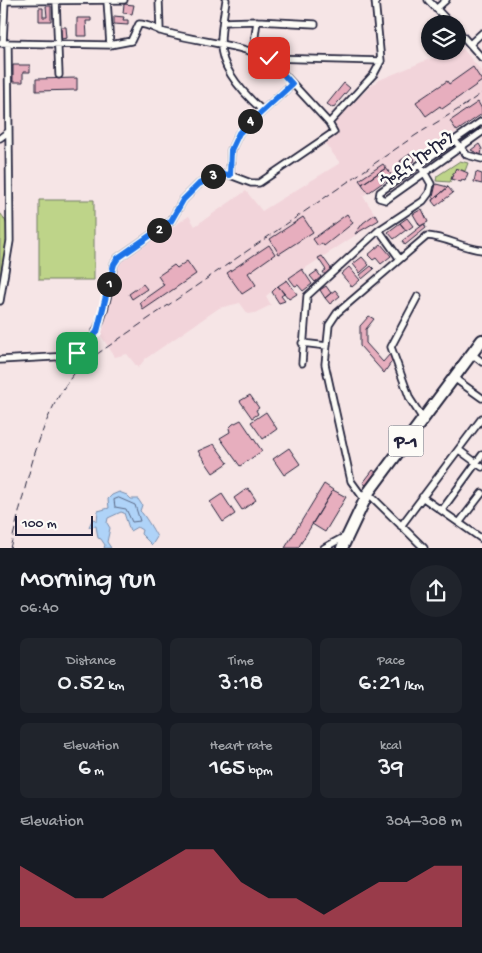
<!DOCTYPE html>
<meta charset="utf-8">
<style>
body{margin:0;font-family:"Gochi Hand","Noto Sans Ethiopic",sans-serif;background:#20242c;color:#f1f3f6;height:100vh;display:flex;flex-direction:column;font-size:19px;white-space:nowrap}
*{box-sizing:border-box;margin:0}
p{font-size:16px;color:#9ea1a6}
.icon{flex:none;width:28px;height:28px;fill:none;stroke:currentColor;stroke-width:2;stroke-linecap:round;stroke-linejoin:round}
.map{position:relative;height:548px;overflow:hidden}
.panel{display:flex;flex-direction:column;background:#171b24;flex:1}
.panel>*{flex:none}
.controls{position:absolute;left:421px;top:15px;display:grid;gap:10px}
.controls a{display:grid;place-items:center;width:45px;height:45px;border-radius:50%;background:#171b24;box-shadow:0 1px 4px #0004;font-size:25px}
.scale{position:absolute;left:15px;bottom:12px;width:78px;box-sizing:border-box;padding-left:5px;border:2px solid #22223b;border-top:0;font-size:14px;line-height:18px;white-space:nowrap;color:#22223b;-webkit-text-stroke:4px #fdfcf7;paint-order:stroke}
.pin{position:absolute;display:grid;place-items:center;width:42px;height:42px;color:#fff;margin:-21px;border-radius:10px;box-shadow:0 2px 8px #0006}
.km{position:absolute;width:25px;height:25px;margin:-12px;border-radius:50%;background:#222;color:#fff;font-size:14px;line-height:25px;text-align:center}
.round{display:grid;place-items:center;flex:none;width:52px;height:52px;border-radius:26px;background:#20242c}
.headline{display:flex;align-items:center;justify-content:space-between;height:85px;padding:0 20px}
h1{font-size:28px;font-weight:600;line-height:38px}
.metrics{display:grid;grid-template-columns:repeat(3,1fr);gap:8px;height:85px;padding:5px 20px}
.metrics div{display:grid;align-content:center;border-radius:8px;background:#20242c;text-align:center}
.metrics b{font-size:25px;font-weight:600}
.metrics small{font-size:14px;font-weight:400}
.metrics p{font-size:14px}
.chart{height:140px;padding:10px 20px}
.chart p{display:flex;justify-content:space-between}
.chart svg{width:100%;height:90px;margin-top:5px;fill:#d1495b;opacity:.7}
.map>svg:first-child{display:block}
.built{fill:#f2d4da}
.green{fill:#bed489;stroke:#707b62}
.water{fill:#afd3f8;stroke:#778cac}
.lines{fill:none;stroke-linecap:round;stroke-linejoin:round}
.shore{stroke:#5a6987;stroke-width:1}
.building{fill:#e7aebe;stroke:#22223b}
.street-casing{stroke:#22223b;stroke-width:9}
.highway-casing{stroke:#22223b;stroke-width:14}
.street{stroke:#fdfcf7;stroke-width:5.5}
.highway{stroke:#fdfcf7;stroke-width:10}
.rail{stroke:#22223b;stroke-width:1;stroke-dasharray:8 4;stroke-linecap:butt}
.route-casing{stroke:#fff;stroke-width:10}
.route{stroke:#1a73e8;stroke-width:6}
.labels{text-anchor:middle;stroke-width:5;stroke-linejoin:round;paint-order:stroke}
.shield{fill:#fdfcf7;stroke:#646373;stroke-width:1}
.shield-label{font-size:18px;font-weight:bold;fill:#22223b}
.street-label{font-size:19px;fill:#22223b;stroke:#fdfcf7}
</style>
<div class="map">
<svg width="482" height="548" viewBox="0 0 482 548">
<rect width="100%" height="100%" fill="#f6e5e6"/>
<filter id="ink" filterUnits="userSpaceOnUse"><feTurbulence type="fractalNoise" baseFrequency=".02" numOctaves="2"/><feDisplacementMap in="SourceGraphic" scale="10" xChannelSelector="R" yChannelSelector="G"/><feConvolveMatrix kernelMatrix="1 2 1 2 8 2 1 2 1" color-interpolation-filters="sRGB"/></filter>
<g filter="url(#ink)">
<path class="built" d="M463,49L482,72V114L363,196L379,220L278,286L266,296L271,305L255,313L248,314L240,303L219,308L145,359L138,368L127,354L115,357L99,333L118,267L117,264L189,216L195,226L246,191L262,211L340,163L324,142L337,134L335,122L337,117L377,81L427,60Z"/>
<path class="green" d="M460,161L468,163L465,171L456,168L450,182L436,181L437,176Z
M39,200H94V280H39Z
M0,213C18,232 4,270 0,294Z"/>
<path class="water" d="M119,492L127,495L131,499H138L142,505L140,511C144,514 154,531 157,537L152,545L141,534L142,530L137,527L130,531L124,513L121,512L108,518L107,523L110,528L107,542L111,548H104L105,545L101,539L98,538L96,526L89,527L92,520L95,519L97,522L98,511L109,508L108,499L112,495Z"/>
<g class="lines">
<path class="shore" d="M119,498L135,505L140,521L132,522L126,509L115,507L114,500Z"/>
</g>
<path class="building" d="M124,4L134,5L132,14L123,13Z
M46,6H51V21H39V8H43V17H47Z
M114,16L124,17L123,20H128V25L114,24Z
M77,18H91V21H86L87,36H77Z
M60,27H66L67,38L61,39Z
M13,65H30V72H23V82H13Z
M473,67L482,81L442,109L440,106L426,116L416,102L447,81L449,84Z
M77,78V90L36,91V79Z
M344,83L350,88L333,108L327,104Z
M478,102L482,109V114L457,131L450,121Z
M479,144L482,149L481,155L471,150Z
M410,154L415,160L404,168L400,161Z
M383,164L386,168L362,184L359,180Z
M386,168L392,176L368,193L362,184Z
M456,168L468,173L465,181L462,180L461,182L451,179Z
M476,172L482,174V184L474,182Z
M436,184L448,187L432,201Z
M448,187L453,193L436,206L432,201Z
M422,209L428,222L420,226L413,214Z
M347,214L353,223L324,246L322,243L318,246L313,239Z
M375,214L379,220L355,234L363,223Z
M303,217L313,232L279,254L270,239Z
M407,218L413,226L406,231L400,223Z
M400,223L406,230L394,239L388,232Z
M424,224L426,228L405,245L402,241Z
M381,244L391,256L381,264L376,258L373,260L368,255Z
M269,245L275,254L248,273L256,285L242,294L227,273Z
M322,256L332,270L325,275L323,272L326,270L318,258Z
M362,257L369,265L360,273L353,264Z
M187,261L196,274L143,310L140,302L164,285L158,276L174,265L177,268Z
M371,266L374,269L362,279L360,275Z
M349,267L360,280L352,287L341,274Z
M302,269L312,284L303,291L298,285L295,286L289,278Z
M317,271L321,277L315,282L310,276Z
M287,280L297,294L289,299L278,286Z
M143,284L147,289L132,299L129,294Z
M278,286L284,294L281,296L285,301L279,303L272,292Z
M326,286L331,293L325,298L320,290Z
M335,290L340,296L330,304L325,298Z
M369,316L374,319L366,329V343L383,362L390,354L394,358L384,373L360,346V326Z
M250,395L259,408L256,410L258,414L252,418L240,401Z
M266,412L277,429L263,439L251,422Z
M241,420L262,451L240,466L220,438L230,432L229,428L233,424Z
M214,444L228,463L213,473L198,451Z
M289,448L300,464L284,475L273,459Z
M373,470L377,473L368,486L363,483Z
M324,484L333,490L298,548H285Z
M248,488L256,500L242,510L234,498Z
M333,490L346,497L325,532L312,524Z
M222,494L235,514L223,522L210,502Z"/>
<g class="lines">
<g class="street-casing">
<path id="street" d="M56,0L59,75
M107,0L110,45
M159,0L160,31
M226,0C224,14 221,28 221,43C220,69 244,94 262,110
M428,0L451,24
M5,1L124,0
M436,9L446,0
M223,22L257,21L315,24
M458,31L482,58
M0,43L110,45L131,41L139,24C147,24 153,28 161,31C197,42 235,43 269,58L381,61L375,0
M3,43L5,0
M470,44L482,33
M253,51L257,21
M269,58L329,123L374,74L381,61
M482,121L380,192L379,198L386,200L482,132
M0,138L8,132
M455,141L467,155L482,159
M230,175L231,150L239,133L292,84
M379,230L399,258
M418,296L391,347L410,399L423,419
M0,301L10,241L8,43
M302,343L327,346
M472,354L482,362
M0,360L70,356C101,349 109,290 114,264L118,258L171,221L183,200L199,184L209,178L218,174L230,175L251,183H259L334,132L329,123
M302,363L307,296L379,230L423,201L429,193L431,184L420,165
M454,378L482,398
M459,450L482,467
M368,493L424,548
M422,497L482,539
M364,499L351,481L325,364L329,325L337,313L427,236C446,237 462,248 482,250
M442,510L482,455
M459,523L482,493
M401,526L482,418
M324,548L346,536"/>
</g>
<g class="highway-casing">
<path id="highway" d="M342,548L368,493L482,340"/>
</g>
<use href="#street" class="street"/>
<use href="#highway" class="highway"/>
<path class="rail" d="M462,107L482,93
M10,548C26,489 39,406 84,363L416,135L467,104"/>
</g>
</g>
<g class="lines" filter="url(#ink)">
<g class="route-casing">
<path id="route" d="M77,353L97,332L114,264L118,258L171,221L183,200L199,184L218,174L230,175L231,150L239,133L292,84L269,58"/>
</g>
<use href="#route" class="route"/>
</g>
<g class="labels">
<rect class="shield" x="388.5" y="425.5" width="35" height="31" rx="4"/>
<g class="shield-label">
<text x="406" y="447">P-1</text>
</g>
<g class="street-label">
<text transform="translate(417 159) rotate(-35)" y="7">ጐደና ኰኰን</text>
</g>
</g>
</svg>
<div class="controls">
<a><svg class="icon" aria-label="layers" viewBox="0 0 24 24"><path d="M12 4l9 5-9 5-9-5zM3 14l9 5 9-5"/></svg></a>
</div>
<div class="scale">100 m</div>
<div class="pin" style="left:77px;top:353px;background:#1e9e55"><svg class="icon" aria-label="arrive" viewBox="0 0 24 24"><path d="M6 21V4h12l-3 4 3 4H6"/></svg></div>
<div class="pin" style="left:269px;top:58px;background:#d93025"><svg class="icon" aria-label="check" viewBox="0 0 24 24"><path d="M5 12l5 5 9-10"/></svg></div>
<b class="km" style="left:109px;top:284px">1</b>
<b class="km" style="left:159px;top:230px">2</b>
<b class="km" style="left:213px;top:176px">3</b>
<b class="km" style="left:250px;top:121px">4</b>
</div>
<section class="panel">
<div class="headline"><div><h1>Morning run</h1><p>06:40</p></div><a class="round"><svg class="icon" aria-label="share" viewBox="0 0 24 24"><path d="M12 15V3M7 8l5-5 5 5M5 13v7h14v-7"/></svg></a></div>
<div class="metrics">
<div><p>Distance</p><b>0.52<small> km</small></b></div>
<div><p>Time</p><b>3:18</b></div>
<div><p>Pace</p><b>6:21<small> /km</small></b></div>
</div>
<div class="metrics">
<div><p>Elevation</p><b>6<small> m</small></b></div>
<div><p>Heart rate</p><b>165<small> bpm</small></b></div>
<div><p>kcal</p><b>39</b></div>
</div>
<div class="chart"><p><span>Elevation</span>304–308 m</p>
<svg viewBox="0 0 160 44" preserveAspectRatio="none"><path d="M0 44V14L10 22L20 30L30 30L40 22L50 14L60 6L70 6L80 22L90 30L100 30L110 38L120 30L130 22L140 22L150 14L160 14V44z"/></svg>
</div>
</section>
